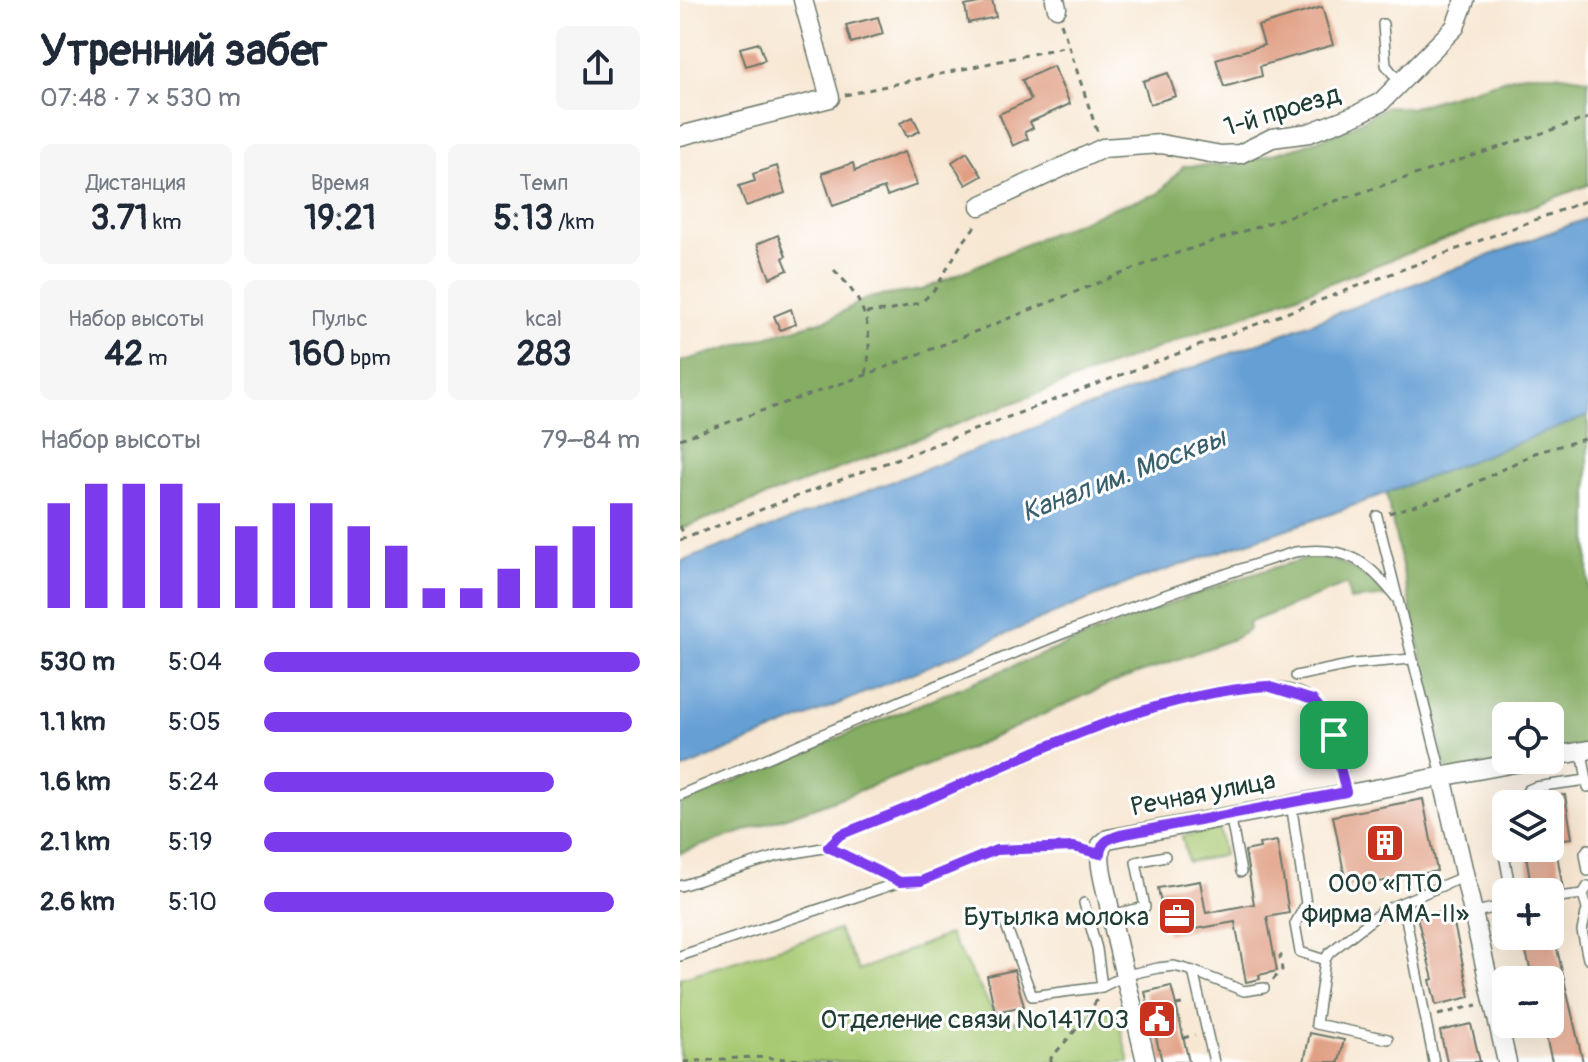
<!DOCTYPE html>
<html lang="ru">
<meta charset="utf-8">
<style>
body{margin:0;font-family:Pangolin,sans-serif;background:#f6f6f7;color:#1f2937;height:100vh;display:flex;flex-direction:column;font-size:30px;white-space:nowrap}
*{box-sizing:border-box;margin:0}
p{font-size:26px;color:#747a83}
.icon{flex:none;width:44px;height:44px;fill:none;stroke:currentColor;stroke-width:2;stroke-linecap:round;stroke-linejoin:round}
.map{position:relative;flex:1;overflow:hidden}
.sheet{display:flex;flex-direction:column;background:#fff;width:680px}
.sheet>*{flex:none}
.buttons{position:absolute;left:812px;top:702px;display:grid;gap:16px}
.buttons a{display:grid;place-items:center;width:72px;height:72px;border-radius:12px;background:#fff;box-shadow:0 8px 32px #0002;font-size:40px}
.pin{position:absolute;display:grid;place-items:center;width:68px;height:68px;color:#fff;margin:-34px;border-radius:16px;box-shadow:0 4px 12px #0006}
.round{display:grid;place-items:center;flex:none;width:84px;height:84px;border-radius:12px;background:#f6f6f7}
.overview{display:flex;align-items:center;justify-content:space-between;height:136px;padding:0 40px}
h1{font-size:44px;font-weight:700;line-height:60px}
.stats{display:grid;grid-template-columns:repeat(3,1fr);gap:12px;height:136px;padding:8px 40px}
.stats div{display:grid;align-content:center;border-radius:12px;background:#f6f6f7;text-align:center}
.stats b{font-size:34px;font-weight:700}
.stats small{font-size:22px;font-weight:400}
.stats p{font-size:22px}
.chart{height:224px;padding:16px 40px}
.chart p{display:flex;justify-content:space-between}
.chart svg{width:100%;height:144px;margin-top:8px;stroke:#7c3aed;stroke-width:6}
ul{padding:0 40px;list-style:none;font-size:26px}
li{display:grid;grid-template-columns:128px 96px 1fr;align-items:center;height:60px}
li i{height:20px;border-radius:10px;background:#7c3aed}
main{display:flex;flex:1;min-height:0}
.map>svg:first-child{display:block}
.green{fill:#a7c972;stroke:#638353;stroke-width:2}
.forest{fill:#85ad64;stroke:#52754c;stroke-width:2;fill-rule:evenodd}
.water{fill:#659fd4;stroke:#426e84;stroke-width:2}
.building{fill:#e09e82}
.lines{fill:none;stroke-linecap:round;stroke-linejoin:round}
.service-casing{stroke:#6b786b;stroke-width:12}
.minor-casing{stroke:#6b786b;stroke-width:21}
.path{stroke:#6b786b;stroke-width:3;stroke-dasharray:6 6;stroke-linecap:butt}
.service{stroke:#fff;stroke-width:9}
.minor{stroke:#fff;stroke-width:18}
.route-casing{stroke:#fff;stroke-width:16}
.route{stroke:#7c3aed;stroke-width:10}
.labels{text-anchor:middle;stroke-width:6;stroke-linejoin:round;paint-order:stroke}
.street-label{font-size:26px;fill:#1f3d34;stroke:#fff}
.poi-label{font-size:26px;fill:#1f3d34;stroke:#fff;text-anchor:end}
.water-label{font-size:28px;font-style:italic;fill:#385f6c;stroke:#fff}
</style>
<main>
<section class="sheet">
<div class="overview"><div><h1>Утренний забег</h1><p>07:48 · 7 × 530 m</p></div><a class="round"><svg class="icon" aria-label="share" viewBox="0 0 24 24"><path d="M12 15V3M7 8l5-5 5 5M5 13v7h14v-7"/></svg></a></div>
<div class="stats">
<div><p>Дистанция</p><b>3.71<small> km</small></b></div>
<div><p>Время</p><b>19:21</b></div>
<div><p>Темп</p><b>5:13<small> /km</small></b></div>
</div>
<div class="stats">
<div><p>Набор высоты</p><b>42<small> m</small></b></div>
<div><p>Пульс</p><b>160<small> bpm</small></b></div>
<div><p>kcal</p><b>283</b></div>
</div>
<div class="chart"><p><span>Набор высоты</span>79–84 m</p>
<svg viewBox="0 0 160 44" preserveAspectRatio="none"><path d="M5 44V12M15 44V6M25 44V6M35 44V6M45 44V12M55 44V19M65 44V12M75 44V12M85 44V19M95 44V25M105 44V38M115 44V38M125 44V32M135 44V25M145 44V19M155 44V12"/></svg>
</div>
<ul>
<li><b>530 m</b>5:04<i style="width:100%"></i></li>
<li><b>1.1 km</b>5:05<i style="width:98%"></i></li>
<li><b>1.6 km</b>5:24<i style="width:77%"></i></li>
<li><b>2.1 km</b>5:19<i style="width:82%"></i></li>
<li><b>2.6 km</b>5:10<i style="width:93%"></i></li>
</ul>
</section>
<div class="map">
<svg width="908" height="1062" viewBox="0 0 908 1062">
<rect width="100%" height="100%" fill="#fff"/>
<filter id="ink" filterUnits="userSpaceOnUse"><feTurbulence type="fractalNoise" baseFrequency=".0125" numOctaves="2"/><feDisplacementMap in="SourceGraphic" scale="16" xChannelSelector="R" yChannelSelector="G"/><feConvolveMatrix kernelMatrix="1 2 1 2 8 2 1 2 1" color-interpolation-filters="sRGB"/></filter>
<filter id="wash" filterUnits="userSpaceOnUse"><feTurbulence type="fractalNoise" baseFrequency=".006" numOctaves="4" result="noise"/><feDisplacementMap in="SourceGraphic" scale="32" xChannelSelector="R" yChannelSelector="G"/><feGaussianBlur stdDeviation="1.8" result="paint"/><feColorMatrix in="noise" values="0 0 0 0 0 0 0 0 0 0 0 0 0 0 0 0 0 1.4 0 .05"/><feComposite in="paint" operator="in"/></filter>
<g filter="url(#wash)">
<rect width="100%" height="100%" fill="#f7e7d2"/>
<path class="green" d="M539,829L544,855L508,862L502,836Z
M158,930L179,970L269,934L320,1023L436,1010L449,1062H0V978Z"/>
<path class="forest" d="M843,74H876L908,79V185L0,529V362L151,318L187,298L242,290L369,234L435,207L478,194L504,166L554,165L621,146L669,128L707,106L730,108Z
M908,416V758L769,783L706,493ZM826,716H870V760H826Z
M634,557C666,560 686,574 709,596L670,600L667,584L568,623L569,630L553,639L430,684L279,753L141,805L0,853V804C140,746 280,686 421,631C491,604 561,574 634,557Z"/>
<path class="water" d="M908,218V416L651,514L448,583L0,770V562Z"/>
<g id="blocks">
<path class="building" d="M312,0L316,17L288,23L285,6Z
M642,7L653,45L580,66L582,76L544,87L536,59L584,45L578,26Z
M198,17L203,34L171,43L166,25Z
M79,43L85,60L66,66L60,48Z
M373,66L390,104L350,122L353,128L345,132L348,139L333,146L319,114L351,100L342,80Z
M488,73L496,96L470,104L463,81Z
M233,117L240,131L227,137L220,123Z
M224,152L237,185L207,196L204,188L153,206L142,173L173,163L175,171Z
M287,152L302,176L286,185L272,162Z
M97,166L105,193L66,206L59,186L75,181L73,174Z
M98,235L106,256L103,258L108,270L90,278L77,244Z
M111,309L116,324L100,330L94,316Z
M885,795L892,838L870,841V797Z
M743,799L757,871L667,888L653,816Z
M597,841L609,913L587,917L597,971L579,975L580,979L566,982L555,922L487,934L478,888L520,881L526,913L574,904L565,851L580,848L579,844Z
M845,848H876L883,889L852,892Z
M771,910L790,997L756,1005L750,980L753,979L737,917Z
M842,936H874L903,1062H872L863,1024H870V980H853Z
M334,970L344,1006L315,1012L307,976Z
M491,986L496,1005L509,1062H482L465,992Z
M791,1024L800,1062H767L760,1031Z
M630,1033L664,1040L659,1062H624Z"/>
</g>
</g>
<g filter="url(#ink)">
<use href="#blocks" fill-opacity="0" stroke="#6b786b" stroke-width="2"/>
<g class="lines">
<g class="service-casing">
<path id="service" d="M703,24L706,65L720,83
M697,516L762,776
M616,676L674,664L731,659
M902,751L908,787
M0,795C201,711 407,614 615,552C667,545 688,561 718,600
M611,803L626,904L615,924L620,952L645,960
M838,804L848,790L855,787L907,780
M550,814L561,872
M826,826L822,844L831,892
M148,847L220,882L241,881L316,850L394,847L420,854
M908,849L905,853L908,871
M0,886L98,856L148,847L160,835C194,821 228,808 262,794C332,763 569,645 635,702C659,723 660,763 666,792
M908,886L903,894L908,913
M870,898L903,894
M404,903L417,949L422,987
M723,903L754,1062
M792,913L826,905
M906,913L902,931L908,959
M430,915L465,907L456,862L485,856
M324,920L352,996L422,987L446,975L478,968L494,966L513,971L534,1062
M0,956L220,882
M513,971L564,991L584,988
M708,1039L636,1024L645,960L649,953L704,910L783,877"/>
</g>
<g class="minor-casing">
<path id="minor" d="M375,0L377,8
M0,136L150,98L123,0
M300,206L423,148L481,144L541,155L560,154L592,138L629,133L678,114L701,102L775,27L785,0
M870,757L908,750
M762,776L827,1062
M466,1062C454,1007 438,955 428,900C424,882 418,863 421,845L428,839L851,760"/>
</g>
<path class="path" d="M381,23L418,134
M165,95L388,46
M154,270C187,302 194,331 186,375
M186,313L212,310L242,302L256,288L279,248L298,222
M0,439L186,375L476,260L908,118
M709,513L773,494L855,453L908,438
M0,526L5,537
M0,540L908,200
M593,980L602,970L600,956L608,955
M496,1005L507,1003
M758,1015L797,1005
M503,1038L515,1035
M4,1062L72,1057L159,1062
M371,1062V1058L406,1018L418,998"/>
<use href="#service" class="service"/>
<use href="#minor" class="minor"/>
</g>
</g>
<g class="lines" filter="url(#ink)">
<g class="route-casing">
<path id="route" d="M587,686L633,700L648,718L666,792L440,835C428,839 422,841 420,854L394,847L316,850L241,881L220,882L148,847L160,835C194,821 229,808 262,793C366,747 472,694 587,686Z"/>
</g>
<use href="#route" class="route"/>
</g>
<defs>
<g id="building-square" transform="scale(2)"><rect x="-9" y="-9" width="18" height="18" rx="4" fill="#c8321e" stroke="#fff"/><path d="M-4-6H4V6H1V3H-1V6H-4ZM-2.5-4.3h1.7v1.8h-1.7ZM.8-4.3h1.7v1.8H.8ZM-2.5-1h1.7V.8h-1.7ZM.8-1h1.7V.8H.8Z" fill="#fff"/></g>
<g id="office-square" transform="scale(2)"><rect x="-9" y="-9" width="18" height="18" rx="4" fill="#c8321e" stroke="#fff"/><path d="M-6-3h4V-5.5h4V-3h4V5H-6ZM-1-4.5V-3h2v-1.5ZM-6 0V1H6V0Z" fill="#fff"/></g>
<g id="civic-square" transform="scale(2)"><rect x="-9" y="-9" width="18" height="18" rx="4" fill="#c8321e" stroke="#fff"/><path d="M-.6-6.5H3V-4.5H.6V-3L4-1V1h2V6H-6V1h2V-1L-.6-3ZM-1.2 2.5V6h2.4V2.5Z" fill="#fff"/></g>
</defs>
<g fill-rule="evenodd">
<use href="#building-square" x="705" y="843"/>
<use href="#office-square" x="497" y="916"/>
<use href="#civic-square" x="477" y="1019"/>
</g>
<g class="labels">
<g class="street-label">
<text transform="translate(602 110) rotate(-17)" y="9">1-й проезд</text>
<text transform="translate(523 793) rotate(-11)" y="9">Речная улица</text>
</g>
<g class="poi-label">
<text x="705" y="892" text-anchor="middle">ООО «ПТО<tspan x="705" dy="30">фирма АМА-II»</tspan></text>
<text x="469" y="925">Бутылка молока</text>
<text x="449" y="1028">Отделение связи №141703</text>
</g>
<g class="water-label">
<text transform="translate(443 474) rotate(-21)" y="10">Канал им. Москвы</text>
</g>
</g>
</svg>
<div class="buttons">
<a><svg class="icon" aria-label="locate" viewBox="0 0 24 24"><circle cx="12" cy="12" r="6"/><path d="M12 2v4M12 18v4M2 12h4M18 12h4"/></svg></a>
<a><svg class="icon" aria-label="layers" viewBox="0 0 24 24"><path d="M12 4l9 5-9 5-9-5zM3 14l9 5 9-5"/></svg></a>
<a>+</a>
<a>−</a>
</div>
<div class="pin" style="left:654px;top:735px;background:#1e9e55"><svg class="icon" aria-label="arrive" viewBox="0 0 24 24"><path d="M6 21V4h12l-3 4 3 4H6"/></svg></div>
</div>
</main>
